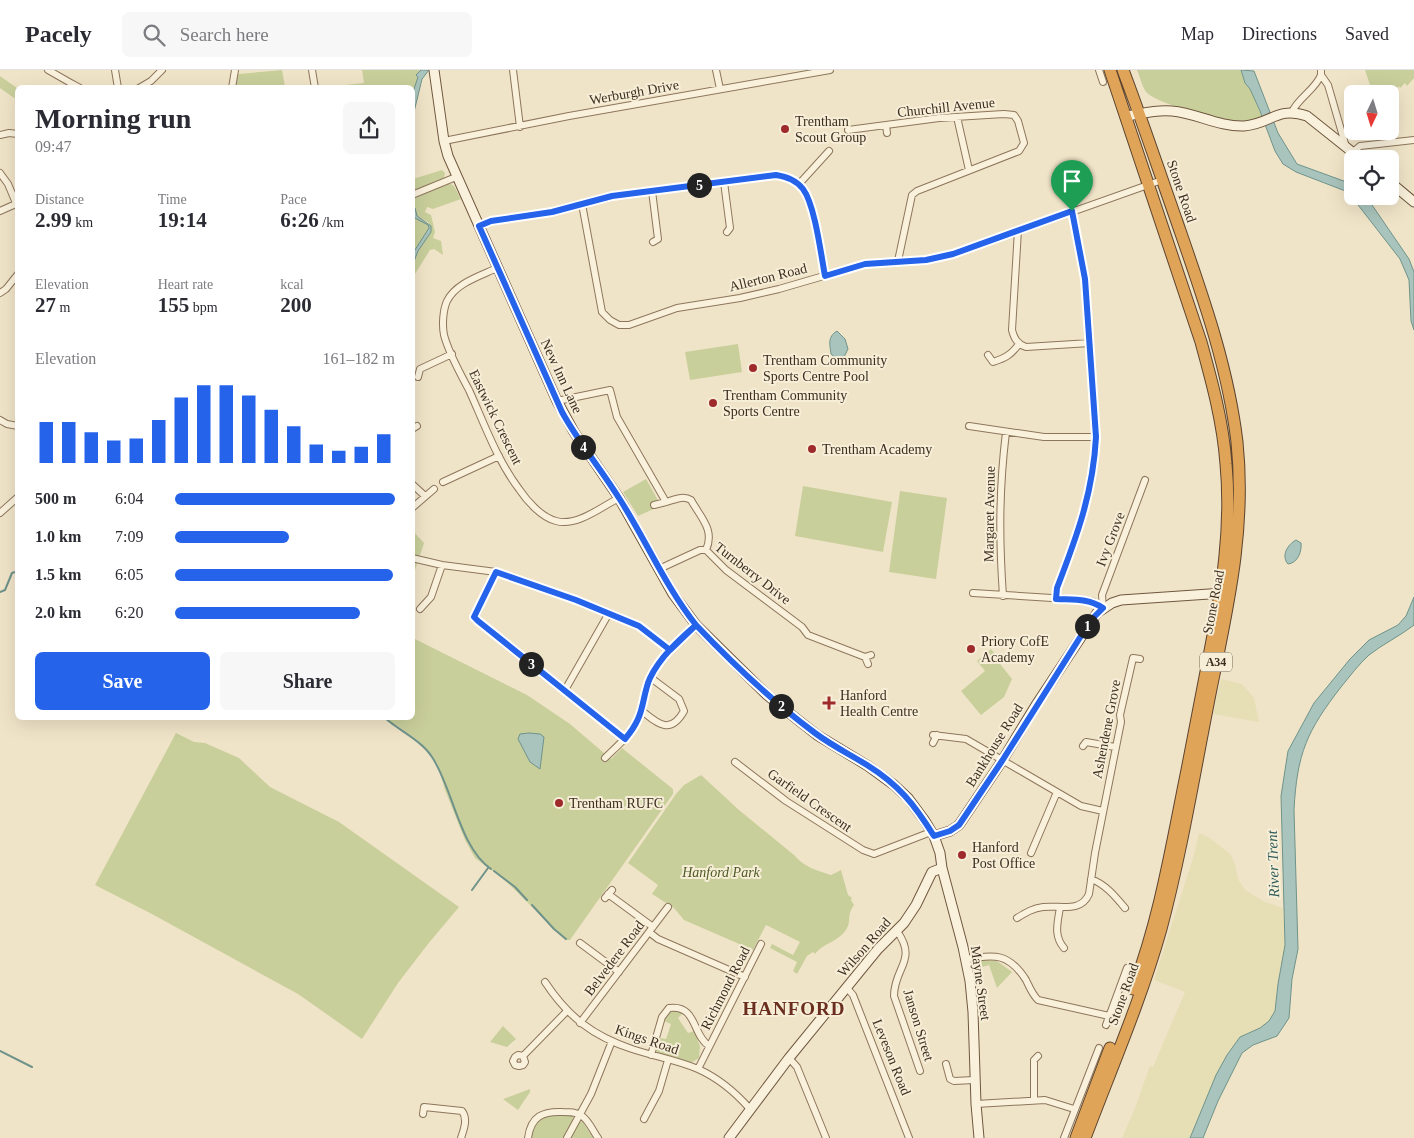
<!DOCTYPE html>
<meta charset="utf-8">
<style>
body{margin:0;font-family:Georgia,serif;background:#f7f7f7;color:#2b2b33;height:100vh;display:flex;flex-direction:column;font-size:19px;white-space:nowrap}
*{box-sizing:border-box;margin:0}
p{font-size:16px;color:#7c7c81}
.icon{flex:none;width:28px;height:28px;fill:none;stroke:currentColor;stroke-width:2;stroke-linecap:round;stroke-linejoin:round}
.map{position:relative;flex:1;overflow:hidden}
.drawer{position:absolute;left:15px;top:15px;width:400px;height:635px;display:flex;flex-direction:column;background:#fff;border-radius:8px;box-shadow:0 5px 20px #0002}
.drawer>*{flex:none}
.needle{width:32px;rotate:184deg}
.tools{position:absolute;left:1344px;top:15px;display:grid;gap:10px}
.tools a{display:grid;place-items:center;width:55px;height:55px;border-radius:8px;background:#fff;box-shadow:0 5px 20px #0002;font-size:25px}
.pin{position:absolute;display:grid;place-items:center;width:42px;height:42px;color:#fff;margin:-51px -21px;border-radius:50% 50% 50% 0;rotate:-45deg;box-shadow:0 0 5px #0007}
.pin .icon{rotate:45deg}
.km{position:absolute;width:25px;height:25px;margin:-12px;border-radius:50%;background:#222;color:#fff;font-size:14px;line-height:25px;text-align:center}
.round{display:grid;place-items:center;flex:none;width:52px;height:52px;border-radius:8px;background:#f7f7f7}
.headline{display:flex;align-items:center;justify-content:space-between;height:85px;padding:0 20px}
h1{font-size:28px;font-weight:700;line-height:38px}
.figures{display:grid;grid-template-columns:repeat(3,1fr);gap:8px;height:85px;padding:5px 20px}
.figures div{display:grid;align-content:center}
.figures b{font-size:21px;font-weight:700}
.figures small{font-size:14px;font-weight:400}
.figures p{font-size:14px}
.chart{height:140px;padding:10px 20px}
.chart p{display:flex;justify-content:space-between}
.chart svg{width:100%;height:90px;margin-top:5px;stroke:#2563eb;stroke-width:6}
.cta{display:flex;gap:10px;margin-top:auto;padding:10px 20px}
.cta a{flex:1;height:58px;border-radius:8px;background:#2563eb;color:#fff;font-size:20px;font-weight:700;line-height:58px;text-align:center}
.cta a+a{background:#f7f7f7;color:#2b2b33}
ul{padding:0 20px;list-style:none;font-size:16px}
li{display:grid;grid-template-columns:80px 60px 1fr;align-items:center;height:38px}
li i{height:12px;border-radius:6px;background:#2563eb}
header{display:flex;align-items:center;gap:30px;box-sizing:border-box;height:70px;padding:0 25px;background:#fff;border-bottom:1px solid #e1e1e2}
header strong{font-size:24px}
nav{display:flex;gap:28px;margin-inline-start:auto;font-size:18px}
.search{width:350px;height:45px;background:#f7f7f7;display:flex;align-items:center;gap:12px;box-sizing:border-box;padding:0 18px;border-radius:8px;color:#7c7c81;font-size:19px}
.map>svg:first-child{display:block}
.farmland{fill:#e6deb5}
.green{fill:#c9cf9b}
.water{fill:#a9c4bc;stroke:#6f938a}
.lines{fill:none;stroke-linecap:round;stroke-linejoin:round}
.stream{stroke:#6f938a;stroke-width:2}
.street-casing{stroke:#8d765c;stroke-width:8}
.secondary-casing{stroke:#6f573f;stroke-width:11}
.highway-casing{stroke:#5b4430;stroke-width:13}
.street{stroke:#faf1dc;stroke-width:6}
.secondary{stroke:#faf1dc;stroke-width:9}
.highway{stroke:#e0a458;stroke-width:11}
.route-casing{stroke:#fff;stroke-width:10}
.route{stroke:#2563eb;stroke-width:6}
.poi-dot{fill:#9e2a2b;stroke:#f7eed8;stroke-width:2}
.labels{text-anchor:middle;stroke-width:4;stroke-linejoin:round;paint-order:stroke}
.shield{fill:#f7eed8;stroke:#756857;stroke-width:1}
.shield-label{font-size:12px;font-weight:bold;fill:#3d2e20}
.street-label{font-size:14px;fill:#3d2e20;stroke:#f7eed8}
.poi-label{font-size:14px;fill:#3d2e20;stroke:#f7eed8;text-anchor:start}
.park-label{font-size:14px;font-style:italic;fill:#4d5a26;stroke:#f7eed8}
.water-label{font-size:15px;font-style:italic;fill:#2f5d5a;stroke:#f7eed8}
.district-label{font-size:19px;font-weight:bold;letter-spacing:1px;fill:#6b2e1e;stroke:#f7eed8}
</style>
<header>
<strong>Pacely</strong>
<div class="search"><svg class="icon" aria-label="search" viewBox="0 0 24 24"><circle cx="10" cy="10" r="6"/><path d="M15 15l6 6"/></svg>Search here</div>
<nav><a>Map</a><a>Directions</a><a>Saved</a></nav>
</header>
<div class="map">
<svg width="1414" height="1068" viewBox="0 0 1414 1068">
<rect width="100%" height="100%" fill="#f0e4c8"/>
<path class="farmland" d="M1221,609L1242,614L1254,628L1259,652L1213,644Z
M1199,763L1210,768L1230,784L1235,794L1238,809L1245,820L1263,831L1283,838L1285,875L1278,914L1275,941L1269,951L1260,958L1240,967L1203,1035L1190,1068H1122L1135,1038L1150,996L1153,997L1185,922L1154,910L1194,785Z"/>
<path class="green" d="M282,0L285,17L235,18L236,6L239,4Z
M362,0H421L417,4L418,7L413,22L412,18H345V15L364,13Z
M1137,0H1241L1245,13L1250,19L1262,47C1252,50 1242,53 1231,51C1216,49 1155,33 1146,22C1142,16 1140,7 1137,0Z
M1365,0H1414V8L1407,16L1405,13L1400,18L1399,16L1390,26V24H1373Z
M0,6L17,18V30L0,18Z
M442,100L445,103L444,108L413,123V109Z
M451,114L454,116L461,129L433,139L427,137L425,142L431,145L435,162L433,168L441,171L443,185L434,179L430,180L413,207C412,188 420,178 431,162L429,153L417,146L415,138H413V129L445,115Z
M413,145L428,155L429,158L413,183Z
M738,274L742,302L690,310L685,282Z
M646,409L659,432L654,434L656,438L638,446L623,422Z
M803,416L892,432L883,482L795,466Z
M900,421L947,428L936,509L889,502Z
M413,461L424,473L413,506Z
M413,568L527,625L570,654L611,689L622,678L673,719V724L570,870H565L499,804L491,800L475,788L465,770L445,720L437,693L420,672L395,654L393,656L385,648H412Z
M991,579L999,588L997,590L1012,609L1004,627L981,645L961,621L985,601L977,591Z
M176,663L194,672L205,673L239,688L270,717L339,752L459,837L428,874L398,913L362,969L298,924L150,843L95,815Z
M701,705L739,740L794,785C804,797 816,800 831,805L841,800L848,825L852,828L851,830L854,835C846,846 852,851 846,860C838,872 823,873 815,884L813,882L807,886L797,904L793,901L797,892L770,878L772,874L793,885L800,872L766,855L753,880L684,850L674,838L652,824L658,815L628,793L676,724L684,715Z
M983,890L997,891L1012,902L997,918L989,895L975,899L973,893Z
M671,940L681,942L682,944L678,948L688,963L694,961L700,976L699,988L691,993L658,983L656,981L658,970L660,968L666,969L671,954L666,952L664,949Z
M503,956L516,969L507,977L490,972Z
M530,1019V1022L518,1040L503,1029Z
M550,1046H572L575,1051L565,1068H531C533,1057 538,1048 550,1046Z
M582,1051L593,1068H570L579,1053Z"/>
<path class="water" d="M421,0H429L422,9L413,46V22L418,7L416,5Z
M1241,0L1254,1L1278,63L1297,94L1352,114V126H1365L1370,132L1409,189L1414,202V260L1411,251L1409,210L1400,189L1348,122L1296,102L1283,94L1275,81L1260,41L1250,19L1245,13Z
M413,138H415L417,146L431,156V162L418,181L413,194V183L429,158L428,155L413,147Z
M837,261L845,269L848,279L843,289L838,290L831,284C830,275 827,267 837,261Z
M1296,470L1301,473C1302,481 1298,493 1288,494C1281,486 1287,475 1296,470Z
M1414,527V555C1400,566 1383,574 1369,585C1359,594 1350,606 1341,617C1307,661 1297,683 1294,740L1298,879L1292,909L1289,948L1277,966L1253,975L1242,983L1218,1031L1203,1068H1190L1216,1005L1227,985L1240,967L1260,958L1269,951L1275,941L1278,914L1285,875L1281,726L1288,681L1314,633L1350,589L1369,570L1398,555L1406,546Z
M529,663L540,664L544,667L540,699L530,692L518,669L520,664Z"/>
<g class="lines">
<path class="stream" d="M0,522L5,520L12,503L18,501
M385,648C400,661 421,670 432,687C453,718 459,777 491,799
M494,801L515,817L527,830
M472,820L488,798
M532,835L554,859L566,869
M0,981L32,997"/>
<g class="street-casing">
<path id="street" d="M48,0L69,12L80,18
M115,0L118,18
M312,0L315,18
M513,0L520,57
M716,0L720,19
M1099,0L1103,12
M1321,0V5L1328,15L1346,77
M139,18L151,11L162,0
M232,18L235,0
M1292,42C1298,28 1315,20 1321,5
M957,47L969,100
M886,55L887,63
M848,60L939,48L1004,44L1014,45L1018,51L1024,73L1019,81L917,121L912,125L898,191
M0,65L9,63L18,64
M444,71L569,46L830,0
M1353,82L1360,76L1414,70
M0,103L8,114L16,133
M724,112L730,158L727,162
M799,114L829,81
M652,121L658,169L653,172
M412,125L456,107
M582,134L602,242L610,250L619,255H629L677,238L740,228L779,219L865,194L926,190L953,184L1162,110
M0,141L18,133
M479,156L491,151L552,142L612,126L776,105C787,107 796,110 803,119C815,135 821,185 825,206
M1018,160L1012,260C1014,268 1017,274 1026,277L1090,273
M497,198C480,206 456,213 447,231C443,240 442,255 444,265C449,284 460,303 469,320C484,353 497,390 519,419C527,431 541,447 556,451C577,457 601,437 619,428
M0,223L6,219L18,204
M988,285L993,292C1005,288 1011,285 1019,274
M418,307L420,299L452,284
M557,331L610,320L617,347L666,432C674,430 683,425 691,430C701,448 715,460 706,480
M0,350L7,354L18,356
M969,356L1044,367H1096
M412,359L417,356
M443,412L499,386
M412,414L425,426
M654,435L666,432
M412,438L434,419
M0,443L18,427
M412,488L442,495L496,502L576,530L639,556L670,580
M659,499L700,480H706L726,500L802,557L808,565L865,587L871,585
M496,502L475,547L478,551L625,669
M973,523L1084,530L1094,532L1103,538
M1003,526C999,468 999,420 1006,362
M1056,529L1057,518C1077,466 1093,423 1096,367L1085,209L1072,141
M1103,538L1102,525L1145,410
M420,539L431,527L442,495
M865,587L868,594
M565,620L609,543
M641,640C657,653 670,666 684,641L679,629L651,608
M933,665L966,669L1081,736L1103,741
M933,673L937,665
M1083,676L1086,672L1115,677
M605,688C617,676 631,665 638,649C644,636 644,621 650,608C660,587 679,570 696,555
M735,692L786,731L863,780L874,784L931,762
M1031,783L1057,722
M1091,809C1105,814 1115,826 1125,838
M608,824L653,857
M605,828L612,820
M1060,837C1058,852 1053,865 1064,878
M1017,848C1025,843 1033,838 1043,837C1060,835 1081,843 1089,824L1095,783L1121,652L1120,645L1133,588L1140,589
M897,861C918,891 894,897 894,926L920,1001
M649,862L658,869L745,907
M580,873L619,902
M966,889C994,884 1009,883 1026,910C1030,918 1032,924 1038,930L1109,946
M545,912C568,947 593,966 632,979C653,986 677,990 698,999C718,1008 736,1023 750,1039
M847,918L853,925L909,1068
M580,953L668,837
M1106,955L1127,898
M651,985L662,947L669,938C697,934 692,965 709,976
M523,986L525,992L523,995L519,996L515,995L513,991L515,987L518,985L523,986L567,941
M789,988L797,997L826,1068
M946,994L950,1009L954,1011L974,1010
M698,999L761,874
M1034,1029V990L1038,986
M976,1034L1045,1030L1074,1039
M423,1044L424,1037L462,1041C468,1049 464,1059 461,1068
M644,1049L659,1021L668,990
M528,1068C531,1046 543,1041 563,1042C570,1042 576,1042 582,1046C589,1051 593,1061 598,1068
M567,1068L591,1024L612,971
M1064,1068L1099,978"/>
</g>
<g class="secondary-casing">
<path id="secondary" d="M434,0L444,71L448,86L557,331L574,362L619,428L673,524L696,555L767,625L798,650L817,665L868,696L894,715L908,728L925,751L934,766L940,783L942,798L963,877L970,911L973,942L976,1034L979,1068
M1126,46C1141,44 1156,39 1172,41C1196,43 1219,57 1244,56C1271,54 1277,36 1307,46L1361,89
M1390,112L1414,132
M934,766L950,761L959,755L1002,691L1036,635L1097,543L1112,533L1121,530L1224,523
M729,1068L789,988L878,879L904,853L916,835L932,802L942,798"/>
</g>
<g class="highway-casing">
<path id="highway" d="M1110,0L1201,272C1212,312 1223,352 1226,394C1232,458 1222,519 1210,581C1202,621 1195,660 1187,700C1172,773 1160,849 1133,919
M1076,1068L1110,978
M1085,1068C1111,999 1141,930 1161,859C1182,780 1195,699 1211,619C1228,535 1246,459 1237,372C1228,296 1202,224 1177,152C1159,101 1142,50 1123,0"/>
</g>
<use href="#street" class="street"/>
<use href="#secondary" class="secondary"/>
<use href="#highway" class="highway"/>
</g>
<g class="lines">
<g class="route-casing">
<path id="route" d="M1072,141L1085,209L1096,367C1093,423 1077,466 1057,518L1056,529C1073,530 1088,528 1103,538L1091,550L1002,691L959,755L950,761L934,766C914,734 899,715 867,695C849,684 831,675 815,663C772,631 733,594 696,555L670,580L639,556L576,530L496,502L474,547L478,551L625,669C630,663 635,656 638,649C644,636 644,621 650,608C660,587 679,570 696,555C665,516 646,470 619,428C601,399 579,373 562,342L479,156L491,151L552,142L612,126L776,105C787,107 796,110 803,119C815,135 821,185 825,206L865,194L926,190L953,184L1072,141"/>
</g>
<use href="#route" class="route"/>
</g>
<g class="poi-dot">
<circle cx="785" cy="59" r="5"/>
<circle cx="753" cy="298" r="5"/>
<circle cx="713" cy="333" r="5"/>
<circle cx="812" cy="379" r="5"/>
<circle cx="971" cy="579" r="5"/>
<path d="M826.5 625.5h5v5h5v5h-5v5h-5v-5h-5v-5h5z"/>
<circle cx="559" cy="733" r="5"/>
<circle cx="962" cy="785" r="5"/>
</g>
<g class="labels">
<rect class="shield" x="1200" y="582.5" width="32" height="19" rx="4"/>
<g class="shield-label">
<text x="1216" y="596">A34</text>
</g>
<g class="street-label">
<text transform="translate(634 22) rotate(-10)" y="5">Werburgh Drive</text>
<text transform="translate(946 37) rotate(-6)" y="5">Churchill Avenue</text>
<text transform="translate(1182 121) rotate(71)" y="5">Stone Road</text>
<text transform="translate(768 207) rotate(-14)" y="5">Allerton Road</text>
<text transform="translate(562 306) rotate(65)" y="5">New Inn Lane</text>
<text transform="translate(496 347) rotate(64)" y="5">Eastwick Crescent</text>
<text transform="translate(989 444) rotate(-89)" y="5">Margaret Avenue</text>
<text transform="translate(1110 469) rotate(-69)" y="5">Ivy Grove</text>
<text transform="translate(753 503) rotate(38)" y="5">Turnberry Drive</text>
<text transform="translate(1213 532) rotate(-79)" y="5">Stone Road</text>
<text transform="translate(1106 659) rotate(-79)" y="5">Ashendene Grove</text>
<text transform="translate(994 675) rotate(-58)" y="5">Bankhouse Road</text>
<text transform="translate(810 730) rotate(35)" y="5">Garfield Crescent</text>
<text transform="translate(864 877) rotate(-49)" y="5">Wilson Road</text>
<text transform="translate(614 888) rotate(-53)" y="5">Belvedere Road</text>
<text transform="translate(981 913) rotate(82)" y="5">Mayne Street</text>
<text transform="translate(725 918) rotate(-63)" y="5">Richmond Road</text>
<text transform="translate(1123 924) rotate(-70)" y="5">Stone Road</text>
<text transform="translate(919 955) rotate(73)" y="5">Janson Street</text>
<text transform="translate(647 969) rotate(19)" y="5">Kings Road</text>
<text transform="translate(892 987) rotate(68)" y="5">Leveson Road</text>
</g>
<g class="poi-label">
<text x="795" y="56">Trentham<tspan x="795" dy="16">Scout Group</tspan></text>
<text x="763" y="295">Trentham Community<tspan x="763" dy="16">Sports Centre Pool</tspan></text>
<text x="723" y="330">Trentham Community<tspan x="723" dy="16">Sports Centre</tspan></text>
<text x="822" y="384">Trentham Academy</text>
<text x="981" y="576">Priory CofE<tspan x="981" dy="16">Academy</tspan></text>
<text x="840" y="630">Hanford<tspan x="840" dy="16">Health Centre</tspan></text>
<text x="569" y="738">Trentham RUFC</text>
<text x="972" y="782">Hanford<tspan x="972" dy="16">Post Office</tspan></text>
</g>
<g class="park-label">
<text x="721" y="807">Hanford Park</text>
</g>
<g class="water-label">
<text transform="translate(1273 794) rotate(-92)" y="5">River Trent</text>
</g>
<g class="district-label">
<text x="794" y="945">HANFORD</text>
</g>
</g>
</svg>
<div class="tools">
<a><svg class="needle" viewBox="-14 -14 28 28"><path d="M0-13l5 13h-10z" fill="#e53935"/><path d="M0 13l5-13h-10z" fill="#7c7c81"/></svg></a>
<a><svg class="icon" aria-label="locate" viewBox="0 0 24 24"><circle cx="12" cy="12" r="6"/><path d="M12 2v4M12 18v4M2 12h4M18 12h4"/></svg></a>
</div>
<div class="pin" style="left:1072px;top:141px;background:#1e9e55"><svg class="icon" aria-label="arrive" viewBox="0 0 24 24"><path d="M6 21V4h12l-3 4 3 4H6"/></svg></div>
<b class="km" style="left:1087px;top:556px">1</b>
<b class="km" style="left:781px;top:636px">2</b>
<b class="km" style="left:531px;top:594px">3</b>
<b class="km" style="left:583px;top:377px">4</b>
<b class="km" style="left:699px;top:115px">5</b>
<section class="drawer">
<div class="headline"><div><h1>Morning run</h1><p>09:47</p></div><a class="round"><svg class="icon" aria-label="share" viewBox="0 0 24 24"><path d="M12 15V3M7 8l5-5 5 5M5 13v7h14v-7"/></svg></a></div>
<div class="figures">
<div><p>Distance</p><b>2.99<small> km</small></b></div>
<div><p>Time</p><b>19:14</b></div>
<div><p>Pace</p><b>6:26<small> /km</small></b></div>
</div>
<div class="figures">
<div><p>Elevation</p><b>27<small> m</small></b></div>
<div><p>Heart rate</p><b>155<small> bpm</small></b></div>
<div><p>kcal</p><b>200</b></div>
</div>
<div class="chart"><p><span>Elevation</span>161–182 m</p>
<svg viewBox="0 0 160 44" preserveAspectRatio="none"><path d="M5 44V24M15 44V24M25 44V29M35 44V33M45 44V32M55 44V23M65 44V12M75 44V6M85 44V6M95 44V11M105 44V18M115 44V26M125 44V35M135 44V38M145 44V36M155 44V30"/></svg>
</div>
<ul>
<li><b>500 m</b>6:04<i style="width:100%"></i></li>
<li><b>1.0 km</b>7:09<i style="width:52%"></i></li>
<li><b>1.5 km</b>6:05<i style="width:99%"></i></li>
<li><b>2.0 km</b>6:20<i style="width:84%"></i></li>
</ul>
<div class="cta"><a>Save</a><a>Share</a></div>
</section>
</div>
